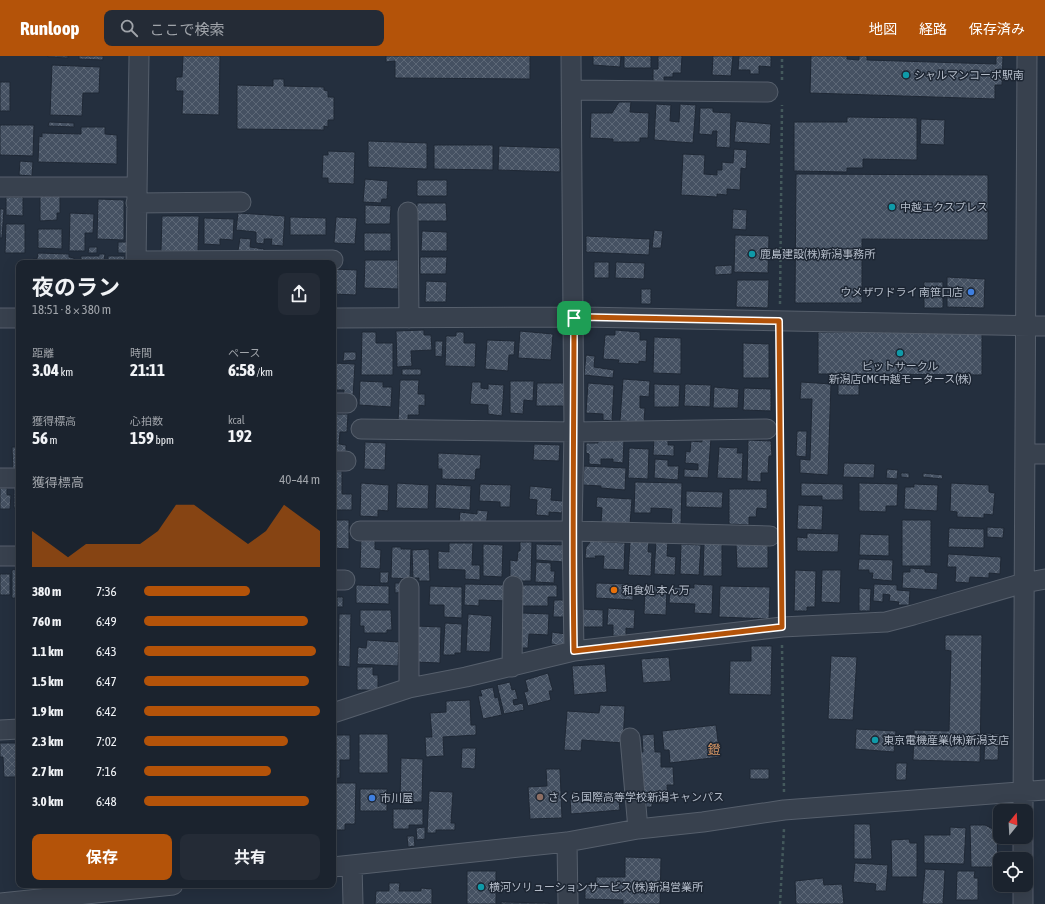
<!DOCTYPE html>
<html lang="ja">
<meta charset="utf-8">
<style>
body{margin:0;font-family:"Asap Condensed","Noto Sans JP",sans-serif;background:#242b36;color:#f1f3f6;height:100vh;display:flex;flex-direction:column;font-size:15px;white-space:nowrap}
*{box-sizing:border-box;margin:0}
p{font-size:13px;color:#a0a4aa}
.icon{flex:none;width:22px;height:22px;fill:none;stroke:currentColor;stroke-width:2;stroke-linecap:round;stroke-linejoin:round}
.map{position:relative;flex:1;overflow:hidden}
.sheet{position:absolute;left:16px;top:204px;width:320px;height:628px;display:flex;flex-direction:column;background:#1b232e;border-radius:8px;box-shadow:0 4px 16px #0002,0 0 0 1px #39404a}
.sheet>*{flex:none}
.needle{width:26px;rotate:18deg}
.controls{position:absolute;left:993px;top:748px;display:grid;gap:8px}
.controls a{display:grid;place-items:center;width:40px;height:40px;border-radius:8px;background:#1b232e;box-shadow:0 4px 16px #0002,0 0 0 1px #39404a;font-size:20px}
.pin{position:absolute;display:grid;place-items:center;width:34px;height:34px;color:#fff;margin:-17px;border-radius:8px;box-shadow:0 2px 6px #0006}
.round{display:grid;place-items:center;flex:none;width:42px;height:42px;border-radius:8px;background:#242b36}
.headline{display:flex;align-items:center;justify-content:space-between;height:68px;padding:0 16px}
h1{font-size:22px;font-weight:700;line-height:30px}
.stats{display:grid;grid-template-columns:repeat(3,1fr);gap:6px;height:68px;padding:4px 16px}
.stats div{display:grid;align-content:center}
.stats b{font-size:17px;font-weight:700}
.stats small{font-size:11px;font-weight:400}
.stats p{font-size:11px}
.chart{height:112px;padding:8px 16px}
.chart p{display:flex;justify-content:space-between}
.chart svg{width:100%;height:72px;margin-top:4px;fill:#b45309;opacity:.7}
.cta{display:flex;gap:8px;margin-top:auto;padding:8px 16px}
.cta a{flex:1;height:46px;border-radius:8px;background:#b45309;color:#fff;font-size:16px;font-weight:700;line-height:46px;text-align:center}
.cta a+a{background:#242b36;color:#f1f3f6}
ul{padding:0 16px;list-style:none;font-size:13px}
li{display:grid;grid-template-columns:64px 48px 1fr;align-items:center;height:30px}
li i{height:10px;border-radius:5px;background:#b45309}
header{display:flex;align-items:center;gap:24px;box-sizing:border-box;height:56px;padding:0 20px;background:#b45309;color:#fff}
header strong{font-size:19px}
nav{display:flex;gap:22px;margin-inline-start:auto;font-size:14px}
.search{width:280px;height:36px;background:#242b36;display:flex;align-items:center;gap:10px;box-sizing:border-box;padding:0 14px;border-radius:8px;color:#a0a4aa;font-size:15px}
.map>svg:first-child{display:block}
.building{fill:url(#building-cross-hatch);stroke:#1f2835}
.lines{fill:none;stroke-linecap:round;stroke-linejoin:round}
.minor-casing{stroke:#565f6c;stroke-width:21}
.path{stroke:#44595c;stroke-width:2.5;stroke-dasharray:3 3;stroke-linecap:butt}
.minor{stroke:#38414e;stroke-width:19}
.route-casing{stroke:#fff;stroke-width:8}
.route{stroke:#b45309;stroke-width:5}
.culture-dot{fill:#0f9aa8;stroke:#1d2633;stroke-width:1.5}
.shop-dot{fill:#3f7fe0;stroke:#1d2633;stroke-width:1.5}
.food-dot{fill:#e8710a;stroke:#1d2633;stroke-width:1.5}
.education-dot{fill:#8d6e63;stroke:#1d2633;stroke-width:1.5}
.labels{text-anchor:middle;stroke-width:3;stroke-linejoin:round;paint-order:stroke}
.poi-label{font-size:11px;fill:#b4bcc9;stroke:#1d2633;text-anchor:start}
.quarter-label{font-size:13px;fill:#d59563;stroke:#1d2633}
</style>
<header>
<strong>Runloop</strong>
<div class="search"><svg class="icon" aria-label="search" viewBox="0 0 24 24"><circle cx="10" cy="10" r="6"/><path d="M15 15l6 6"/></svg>ここで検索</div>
<nav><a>地図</a><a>経路</a><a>保存済み</a></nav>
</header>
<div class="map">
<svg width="1045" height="848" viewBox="0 0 1045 848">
<defs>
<pattern id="building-cross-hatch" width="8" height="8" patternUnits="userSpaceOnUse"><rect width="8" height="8" fill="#455162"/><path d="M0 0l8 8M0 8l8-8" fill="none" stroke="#5d6877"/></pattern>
</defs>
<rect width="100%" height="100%" fill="#242f3e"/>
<path class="building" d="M48,0H68V2L48,1Z
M79,0H103V4L79,3Z
M183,0H220L219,59L182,58L183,35H176V21H182Z
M386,0H530V23L395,22V5L386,6Z
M593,0H621L620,11L593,9Z
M624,0H651V12H624Z
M658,0H682L681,17H673V21H664V26L653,25V13H658Z
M713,0H733L731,20L712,19Z
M739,0H771V11L759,10V18H750V14H738Z
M811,0H847V3L859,4V0H867V4L996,8V0H1003L1002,29H995V43L810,37Z
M52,9L100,11L99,37H83L82,60L50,59Z
M273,23H284V30L324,31V34L328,35V41H334V64H328V71L324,70V74L237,73V29L273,30Z
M0,26H10V55H0Z
M619,46H631L630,56L649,57L648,82H640V86H613V83L590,82L591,57H612Z
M656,48L671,49L670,65L679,66L680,48L696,49L693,87L654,84Z
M700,52H713V56L731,57L730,92L716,91L717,75H713L712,79L699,78Z
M847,61L917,62V104L863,103V112H847V116L794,115V66H847Z
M921,63L945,64L944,89L920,88Z
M736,65L771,68L770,88L734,86Z
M49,66L74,67V71L48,70Z
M0,69H34L33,100L0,99Z
M81,71H105V78L117,79V108L38,106L39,80L42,81V77L81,78Z
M368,85L427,87V113L368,111Z
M434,89H493V114L434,113Z
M499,90L560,92V116L498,114Z
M734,93L747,94L746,113L741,112L740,134L727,133V139L717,138V141L681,139L683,98L705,99L704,118L717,119V114H722V106L733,107Z
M328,95L355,96L354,128L328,127V122H322L323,99H328Z
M20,105L33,106L32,120L19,119Z
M796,118L988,119V184L862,183V247H795Z
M365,123L388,125L387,143H382L381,147L363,146Z
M417,124H447V140H417Z
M40,139H60V157H57V164L40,165Z
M6,141H23V160L6,159Z
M98,143L124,144V184L97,183Z
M417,147H446L447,165H417Z
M365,149L391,150L390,168H365Z
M0,153H4L2,182H0Z
M733,153L747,154L746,174L732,173Z
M70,157L94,158L93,177H85V195H69Z
M238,157L285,160L283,190L271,189L272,183H264V188L256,187V176L236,174Z
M162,160H199L198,196L161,195Z
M290,161L326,162V179H290Z
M336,161L357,162L355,188L334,187Z
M204,162L234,163L233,184L220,183V189L204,188Z
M6,168H25V197H5Z
M38,173H62V193L38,192Z
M654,174L663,175L661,192H652Z
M422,175L447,176V195H421Z
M364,177H391V195H364Z
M127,178H133L127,197H118V186H126Z
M735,179L769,180L768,217L734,216Z
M586,180L650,183L649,199L586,196Z
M240,182L251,183L250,191L264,193V198L238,195Z
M89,191H97V197H88Z
M38,197L69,198V201L74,202V207H33V203H37Z
M99,198H105L104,205H98V207H81V200H99Z
M108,200H125L124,207H108Z
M420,201H447L446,218H420Z
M365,204H398V233L364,232Z
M594,206H609V222H594Z
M616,206L645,207L644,223L615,222Z
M732,209V218L715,219V210Z
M333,213L357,214L356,239L333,238Z
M947,221L985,223L984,252L947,251Z
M737,224H769L768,252L736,251Z
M426,225L447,226L446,246H425Z
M924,226H943V252H924Z
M641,233H651V248H641Z
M424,274V279H431L432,294L411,295L412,310L397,311L396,275Z
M615,274L640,276V284H647L646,306L639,305V308L618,307L619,304L603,303L605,279H615Z
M520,275L553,278L551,304L518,302Z
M362,276H376V287H393V319H361Z
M456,276H464V287H476L475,311L445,310L446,280H456Z
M818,276H982V319L859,318V339H838V318H818Z
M654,281L681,282V318L653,317Z
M487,284L515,285L514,299H509L508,315L485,313Z
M435,285H443L442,301L435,300Z
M743,287L769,288V322H743Z
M344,296H356V304L343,305Z
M586,299L595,300L594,311L614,314L613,322L584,319Z
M333,307L355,308L353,341L344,340V334H335L336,323H333Z
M402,313H421V319H402Z
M623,323L650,325L649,341L640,340V352H645L644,366L620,365Z
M400,324H419L418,338H425V350L419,349V359H408V367L398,366Z
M360,325L383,326V331H392L391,351L359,349Z
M510,325H534L533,345L524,344L523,358L510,357Z
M472,326H481V332L488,333V328L504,329L502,360L488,358V349L470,348Z
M801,326L831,328L828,419L800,417V403L810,404L812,343H800Z
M537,327H565L564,350H536Z
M588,327L614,329L612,365L603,364V358L586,357Z
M654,328L680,329L679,351H654Z
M685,328L711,329L710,351L684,350Z
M714,331L739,333L738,352H713Z
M744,332L771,333V355L743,354Z
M333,358H348L347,376H340L339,388L346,389V400L333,399Z
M797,375H807L806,401L796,400Z
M702,381L711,382L708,422L684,421V413L698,414V408L685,407L686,395L690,396L691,385L702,386Z
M598,382L624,384L623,407L613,406V403H601V409L589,408V398L586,397V387H598Z
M654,382H668V389H674V400L653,399Z
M748,384L771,385L772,400H769L768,417H761V426L747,425Z
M365,386L386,387L385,414L364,413Z
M534,388L560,389L559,405L533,404Z
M12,391H19V414L13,415Z
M719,391L738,392L737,397H743L742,423L717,422Z
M629,392L649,393L648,423L628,422Z
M438,397L481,399L480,413H476L475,424L442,423V413H438Z
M655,403L668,404V410H679L678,424L654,422Z
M844,407L875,408L874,422L843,421Z
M584,410L626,412L625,434L601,432V430L583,429Z
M887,413L898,414L897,423L886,422Z
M333,415H342V438H352V454H333Z
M901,417H909V422L901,421Z
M923,417L943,419L942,423L923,421Z
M635,426L682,427L681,470L671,469L672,453L651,452V457H634Z
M361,427L389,429L388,455L378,454V461L360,460Z
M397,427L429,429L428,453L396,452Z
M801,427L843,428V444H822V440H801Z
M859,427L898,428L897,450H886V456L859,455Z
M951,427L989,429V436L995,437L993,459L984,458V462L957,461V456L950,455Z
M436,428L471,430L470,454L435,452Z
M480,428L511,429L510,451H500V446L479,445Z
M914,428L938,429L937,455L904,453L905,431H914Z
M14,430H19V452H14Z
M530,430L552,432L551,444L563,445L562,457L549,456V460L536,459L537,444L529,443Z
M0,432H7V439H11L10,453H0Z
M729,433H767V453L757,452L756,461H749V469L729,468Z
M686,435L723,436L722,452L686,451Z
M597,441L632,443L630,469L601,467L602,452L596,451Z
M798,449L823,450L822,474L797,473Z
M477,454L488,455L486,470L459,467L460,456L477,458Z
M333,464H349V493L333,492Z
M902,464H931V510H902Z
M987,471L1004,472L1003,482L987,481Z
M949,472L984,473V492L948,491Z
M807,477L839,478L838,496L797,495V481L807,482Z
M860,478L889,479V500L859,499Z
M361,482L375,483V493L381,494L380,513L360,512Z
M591,485L625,487L624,514L603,513L604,500H595L596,502H585L586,491Z
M630,485L649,486L648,496H652L651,520L628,519Z
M656,485H668L667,500L676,501L675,519L654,518Z
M520,486H532L531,525H518V521H510V504L517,505L518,495H520Z
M449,487H473L472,509H480V524L465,523V514L438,513V495L449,496Z
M704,487L722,488V520H703Z
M483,488L503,489L502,521L483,520Z
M536,488L565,489L564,506L536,504Z
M681,488L701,489L699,519L680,518Z
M736,488H768V512H737Z
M392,491H401V493H411L410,523L391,522Z
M429,493L430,525H419V522H413L412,494Z
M948,498L1001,501L1000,518L989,517V522L970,521L969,527L955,526L956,511H947Z
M859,503L893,504L892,525L872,523L873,517H869V514H858Z
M536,506L551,507V515H555L554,527L535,526Z
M910,512L925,513V516L938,517L937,534L902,532L903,516H910Z
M19,513V542H12V514Z
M795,514L816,515L815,551H807V555H794Z
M822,514H841L840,547L821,546Z
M380,516H389L388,527H380Z
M0,518H10V539H0Z
M395,527H405V536L395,537Z
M596,527L633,528V544L596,542Z
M465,528L508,529V545L479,544V550L464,549Z
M694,528L713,529L712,558L694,557L695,548L669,547L670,531L694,532Z
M874,528L897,529V534L910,535L909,549H898L899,546L889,545L890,539L883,538V546L873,545Z
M356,529L389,530V548L356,547Z
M522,529H557V541H548V550H522Z
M430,530L462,531V562L444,561V549H429Z
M645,530H667L666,559L644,558Z
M720,530L770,531L769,563L719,561Z
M859,532L871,533L870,555H859Z
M337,541H343V551H337Z
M554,544H566V561H553Z
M608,552L635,554L634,573L626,572V580H613V569H607Z
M582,553L603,554V571H582Z
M360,554H391L392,574H387V577H364V570H360Z
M522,557L549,558L548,579L529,578L528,592H520Z
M339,558H351L350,611L338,610Z
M468,558L492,560L490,596L466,595Z
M445,567L462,568L461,597H455V599H443Z
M416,570L441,571L440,607L415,606Z
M552,576L566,578L565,590L551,588Z
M945,579H982L980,706L913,704L914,674L949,675L951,595L945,594Z
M367,584L399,586L398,610L357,608L358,591L366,592Z
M751,590H772L771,639L729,638L730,605H751Z
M831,600L857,601L853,664L828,663Z
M669,601L671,625L643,627L641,603Z
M605,608L607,636L574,639L572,610Z
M357,611H373V619H378V634H357Z
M548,617L553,635H549L551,644L528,650L524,636L528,635L525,624Z
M510,626L512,634L515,633L518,643L513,644L514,649L523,647L524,654L504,658L497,629Z
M493,631L495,642L498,641L502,659L483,663L478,640H482L480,634Z
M470,644L471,669H476V679L443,681L444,700L426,701L425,681H432L430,657L446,656V645Z
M600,649L625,650L623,687L582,684L581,695L564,694L567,655L599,657Z
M716,669L720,701L670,707L669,694H664L662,675Z
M856,673L896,675L894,696L855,693Z
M985,677L999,678L998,704H984Z
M359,678H388V717H359Z
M654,678L655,696H661V711H673L674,729H667L668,747H652V751H646V738H641L640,696H643L642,679Z
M333,679H350V704H340V722H333Z
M0,687H16V690H19V721H4L3,701H0Z
M462,692H476L475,713L461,712Z
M401,702L423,703L422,746H400Z
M896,707H907L906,724H896Z
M546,713H560L562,762L530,763L528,731L547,730Z
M750,713H769V723H750Z
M333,727H356L355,768H345V774H336V767H333Z
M360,733H387V755H360Z
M429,735L453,736L451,767H455V774H436V777H427Z
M618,737L620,754L571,758L570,742Z
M393,753H423V769H409V773H393Z
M854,768H870L872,803H854Z
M970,769H985L997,775L998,811H971Z
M425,771V783L417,784L416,772Z
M950,771L966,772L964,808L924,807V779H950Z
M407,780H414L415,790L408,791Z
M909,783L910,787H917V821H892L891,784Z
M625,801L661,802L660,848H623V844L585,843V828H596V821H625Z
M855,807L888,809L886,835H875L876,828L853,826Z
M925,813L945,814L943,848H922Z
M467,815H496V848H467Z
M957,815H975L974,822H978V844H956Z
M823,822L824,829L842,828L844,848H796L795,825Z
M389,827H400L399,835H421V832L432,833V848H375L376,835H389Z
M501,846L549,847V848H501Z"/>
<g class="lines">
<g class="minor-casing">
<path id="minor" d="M571,0L573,262L574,376L572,475L574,595
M572,34L768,36
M0,131H137
M136,147L241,146
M408,156L409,262
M136,205L333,204
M136,207L139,0
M0,262H19
M333,262L582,261L1045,270
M333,347H347
M361,373L574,376L767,373
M1025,398H1045
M333,405H346
M0,422H19
M360,475H572L770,480
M0,500H19
M333,524H345
M409,531V632
M512,611L513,530
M333,657L409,632L466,621L574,595L782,571L886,566L913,559L1024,527L1045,523
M0,674L19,673
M630,682L638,773
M1023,755L1027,0
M567,786L568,848
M1023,803V781
M352,809L353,848
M333,811L567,786L638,773L703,766L784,754L1045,734
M0,847L173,829
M1023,848V829"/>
</g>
<path class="path" d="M782,24V0
M780,248L782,49
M780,283V360
M780,387L781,466
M781,495L782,554
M782,589L784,736
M780,848L784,773"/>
<use href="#minor" class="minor"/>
</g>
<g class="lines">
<g class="route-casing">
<path id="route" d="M582,261L779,265L782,571L574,595C572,484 574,373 574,262Z"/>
</g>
<use href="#route" class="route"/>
</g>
<g class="culture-dot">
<circle cx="906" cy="19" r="4"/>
<circle cx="892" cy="151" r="4"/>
<circle cx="752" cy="198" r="4"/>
<circle cx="900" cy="297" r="4"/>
<circle cx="875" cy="684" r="4"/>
<circle cx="481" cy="831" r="4"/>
</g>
<g class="shop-dot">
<circle cx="971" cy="236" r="4"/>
<circle cx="372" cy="742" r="4"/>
</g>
<circle class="food-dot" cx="614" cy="534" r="4"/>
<circle class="education-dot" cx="540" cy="741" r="4"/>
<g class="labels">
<g class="poi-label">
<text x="914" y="23">シャルマンコーポ駅南</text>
<text x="900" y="155">中越エクスプレス</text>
<text x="760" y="202">鹿島建設(株)新潟事務所</text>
<text x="963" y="240" text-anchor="end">ウメザワドライ 南笹口店</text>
<text x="900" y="314" text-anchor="middle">ピットサークル<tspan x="900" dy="13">新潟店CMC中越モータース(株)</tspan></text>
<text x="622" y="538">和食処 本ん万</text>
<text x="883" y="688">東京電機産業(株)新潟支店</text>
<text x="548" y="745">さくら国際高等学校新潟キャンパス</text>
<text x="380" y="746">市川屋</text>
<text x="489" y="835">横河ソリューションサービス(株)新潟営業所</text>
</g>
<g class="quarter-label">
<text x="714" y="698">鐙</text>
</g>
</g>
</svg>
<div class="controls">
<a><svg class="needle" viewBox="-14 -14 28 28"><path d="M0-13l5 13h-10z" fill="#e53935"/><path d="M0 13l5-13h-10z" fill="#a0a4aa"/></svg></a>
<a><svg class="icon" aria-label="locate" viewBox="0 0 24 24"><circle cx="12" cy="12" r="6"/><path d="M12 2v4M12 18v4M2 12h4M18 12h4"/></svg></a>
</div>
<div class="pin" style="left:574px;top:262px;background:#1e9e55"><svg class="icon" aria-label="arrive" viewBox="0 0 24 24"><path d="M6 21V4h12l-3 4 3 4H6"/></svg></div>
<section class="sheet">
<div class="headline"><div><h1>夜のラン</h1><p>18:51 · 8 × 380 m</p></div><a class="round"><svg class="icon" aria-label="share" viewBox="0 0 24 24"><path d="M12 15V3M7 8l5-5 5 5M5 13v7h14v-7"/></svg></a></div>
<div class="stats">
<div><p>距離</p><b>3.04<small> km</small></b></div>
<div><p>時間</p><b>21:11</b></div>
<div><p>ペース</p><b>6:58<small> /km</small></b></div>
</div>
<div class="stats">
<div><p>獲得標高</p><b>56<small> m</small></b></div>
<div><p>心拍数</p><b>159<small> bpm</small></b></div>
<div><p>kcal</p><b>192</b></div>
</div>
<div class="chart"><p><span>獲得標高</span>40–44 m</p>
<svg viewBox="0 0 160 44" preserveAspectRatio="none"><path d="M0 44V22L10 30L20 38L30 30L40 30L50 30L60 30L70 22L80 6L90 6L100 14L110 22L120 30L130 22L140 6L150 14L160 22V44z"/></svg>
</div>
<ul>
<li><b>380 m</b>7:36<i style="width:60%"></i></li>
<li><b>760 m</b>6:49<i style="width:93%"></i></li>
<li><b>1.1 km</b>6:43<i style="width:98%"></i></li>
<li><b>1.5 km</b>6:47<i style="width:94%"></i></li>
<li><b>1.9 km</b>6:42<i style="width:100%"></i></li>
<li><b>2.3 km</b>7:02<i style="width:82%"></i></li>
<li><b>2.7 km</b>7:16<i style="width:72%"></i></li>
<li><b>3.0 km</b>6:48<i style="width:94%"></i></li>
</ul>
<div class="cta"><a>保存</a><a>共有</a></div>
</section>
</div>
